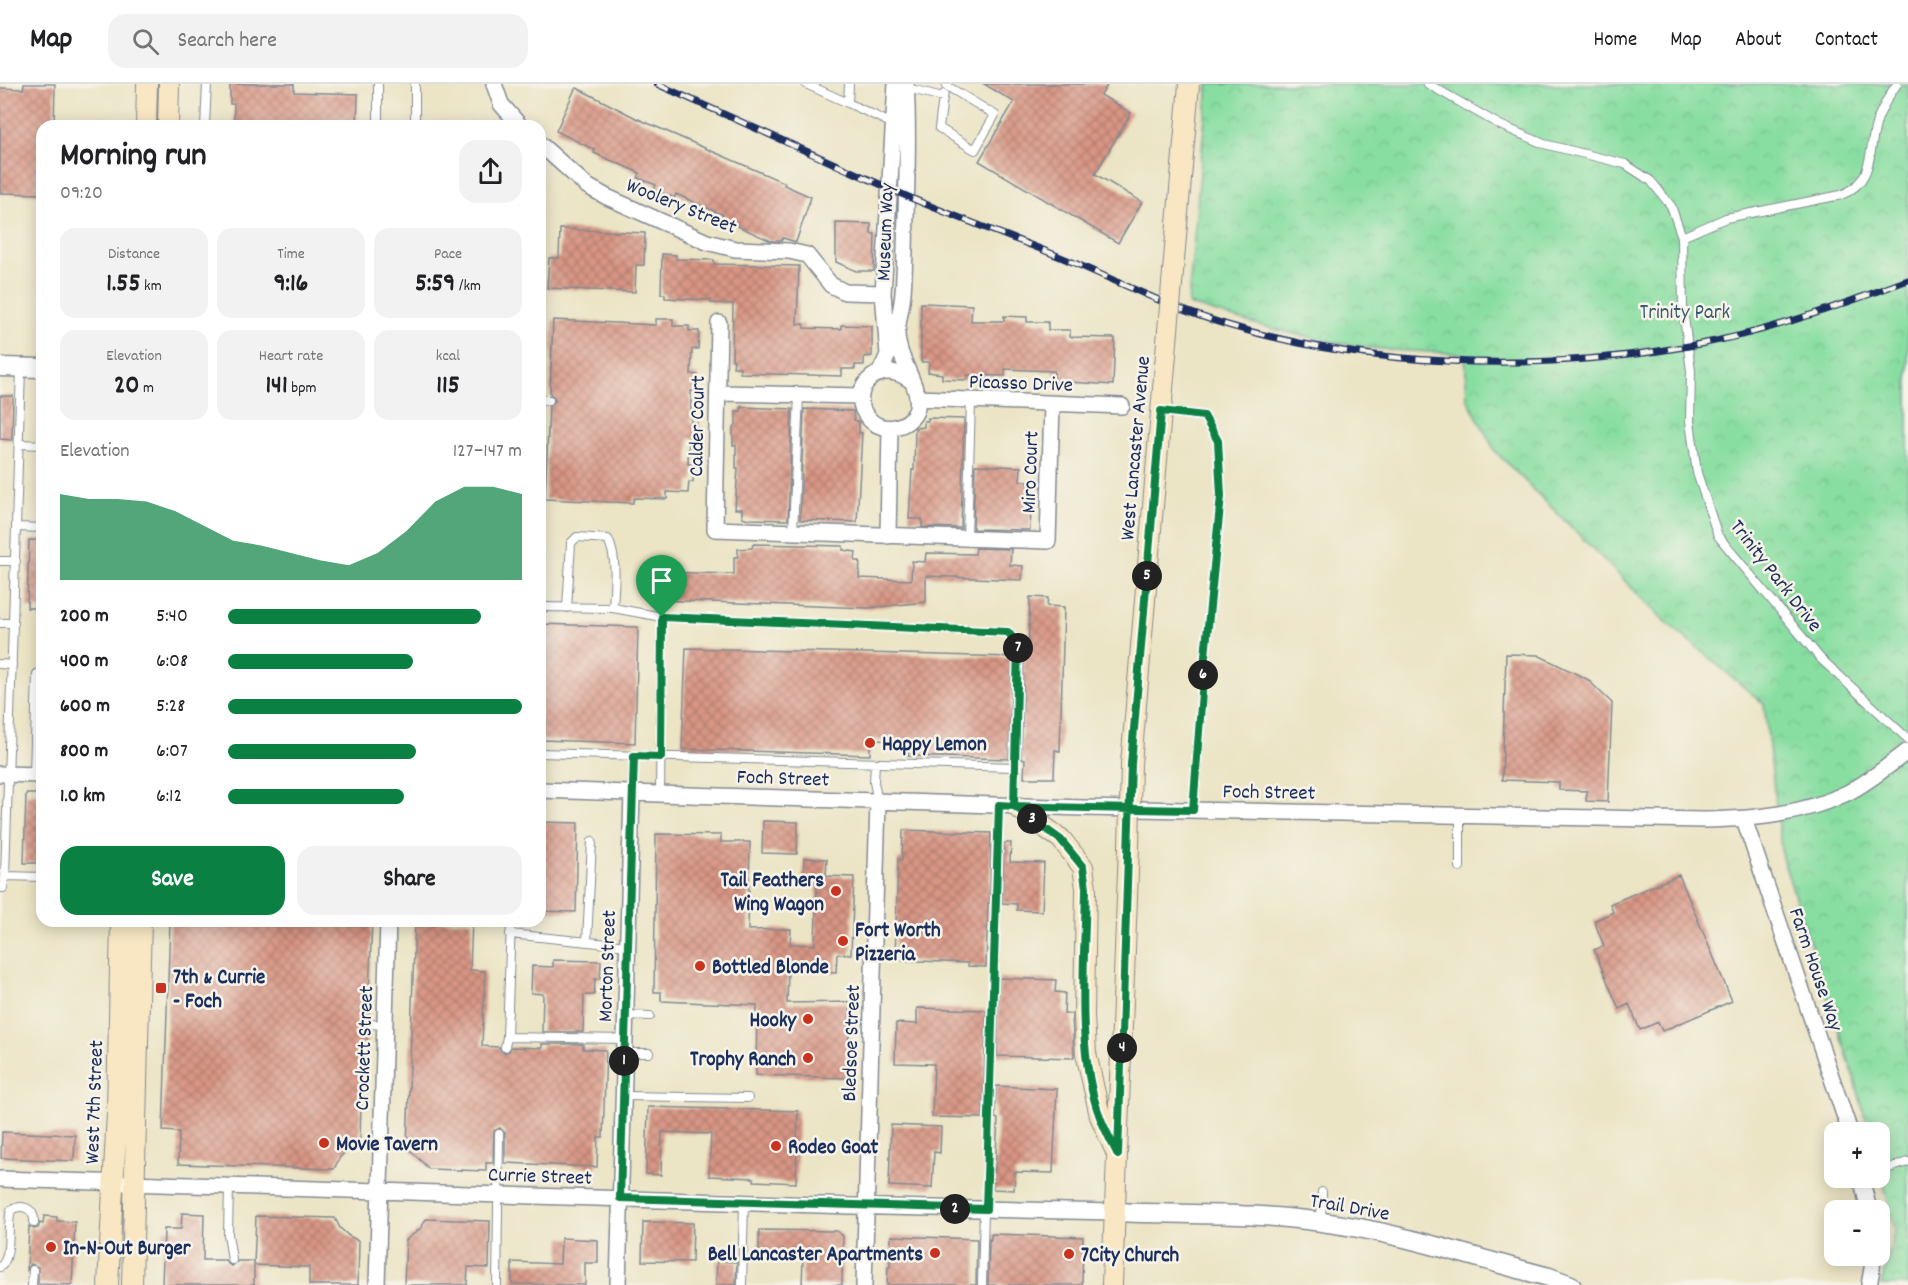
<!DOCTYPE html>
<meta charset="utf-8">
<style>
body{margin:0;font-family:Dekko,sans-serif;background:#f2f2f2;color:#202124;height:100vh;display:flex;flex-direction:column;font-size:22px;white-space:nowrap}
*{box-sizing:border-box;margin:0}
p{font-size:20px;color:#757577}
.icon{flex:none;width:33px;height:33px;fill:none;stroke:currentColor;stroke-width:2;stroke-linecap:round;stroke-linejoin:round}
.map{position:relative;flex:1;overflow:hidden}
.drawer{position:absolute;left:36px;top:36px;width:510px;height:807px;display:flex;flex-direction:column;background:#fff;border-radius:18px;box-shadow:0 3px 15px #0003}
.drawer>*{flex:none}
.tools{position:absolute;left:1824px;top:1038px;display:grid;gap:12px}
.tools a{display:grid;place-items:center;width:66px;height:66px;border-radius:12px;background:#fff;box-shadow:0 3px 15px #0003;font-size:30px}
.pin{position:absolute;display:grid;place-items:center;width:51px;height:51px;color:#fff;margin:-62px -26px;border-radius:50% 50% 50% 0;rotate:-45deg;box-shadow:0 0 6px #0007}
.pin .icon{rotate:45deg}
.km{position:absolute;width:30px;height:30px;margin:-15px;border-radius:50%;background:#222;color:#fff;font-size:16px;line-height:30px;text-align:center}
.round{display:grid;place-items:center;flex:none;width:63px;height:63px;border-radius:18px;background:#f2f2f2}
.summary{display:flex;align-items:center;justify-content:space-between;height:102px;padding:0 24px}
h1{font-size:33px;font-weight:700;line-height:45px}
.metrics{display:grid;grid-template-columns:repeat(3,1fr);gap:9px;height:102px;padding:6px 24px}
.metrics div{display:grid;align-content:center;border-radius:15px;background:#f2f2f2;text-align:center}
.metrics b{font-size:26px;font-weight:700}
.metrics small{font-size:16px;font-weight:400}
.metrics p{font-size:16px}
.chart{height:168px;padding:12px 24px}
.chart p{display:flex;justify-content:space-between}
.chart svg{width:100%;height:108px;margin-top:6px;fill:#0b8043;opacity:.7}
.action{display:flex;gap:12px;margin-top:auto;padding:12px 24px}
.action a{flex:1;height:69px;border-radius:18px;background:#0b8043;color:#fff;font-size:24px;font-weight:700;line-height:69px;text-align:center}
.action a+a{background:#f2f2f2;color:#202124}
ul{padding:0 24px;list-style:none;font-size:20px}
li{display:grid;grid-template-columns:96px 72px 1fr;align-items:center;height:45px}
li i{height:15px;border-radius:8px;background:#0b8043}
header{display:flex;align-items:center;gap:36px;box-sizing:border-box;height:84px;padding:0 30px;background:#fff;border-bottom:2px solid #e0e0e0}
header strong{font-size:28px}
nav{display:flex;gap:33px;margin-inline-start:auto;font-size:21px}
.search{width:420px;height:54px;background:#f2f2f2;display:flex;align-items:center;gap:15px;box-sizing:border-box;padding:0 21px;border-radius:18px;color:#757577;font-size:22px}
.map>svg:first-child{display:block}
.park{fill:url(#park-crowns);stroke:#528680;stroke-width:1.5}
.building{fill:url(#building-cross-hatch)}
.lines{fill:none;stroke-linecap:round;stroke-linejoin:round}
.service-casing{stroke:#838a92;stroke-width:10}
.minor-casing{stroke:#838a92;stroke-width:18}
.tertiary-casing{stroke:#838a92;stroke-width:21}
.secondary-casing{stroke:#838a92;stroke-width:22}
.service{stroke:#fff;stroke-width:8}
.minor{stroke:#fff;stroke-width:15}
.tertiary{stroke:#fff;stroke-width:18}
.secondary{stroke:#f9e7c3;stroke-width:20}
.rail-casing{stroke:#1b2f5e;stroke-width:7}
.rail{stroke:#f7f3e8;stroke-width:4.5;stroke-dasharray:14;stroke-linecap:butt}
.secondary-bridge-casing{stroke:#838a92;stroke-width:22;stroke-linecap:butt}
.secondary-bridge{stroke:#f9e7c3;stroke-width:20}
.route-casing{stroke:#fff;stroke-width:12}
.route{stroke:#0b8043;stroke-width:8}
.poi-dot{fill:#c8321e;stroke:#f7f3e8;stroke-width:2}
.labels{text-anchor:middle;stroke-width:5;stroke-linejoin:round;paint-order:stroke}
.street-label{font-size:21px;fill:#1b2f5e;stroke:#f7f3e8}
.park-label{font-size:21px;fill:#365b6f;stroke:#f7f3e8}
.poi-label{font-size:21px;font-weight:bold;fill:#1b2f5e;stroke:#f7f3e8;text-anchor:start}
</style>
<header>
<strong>Map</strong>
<div class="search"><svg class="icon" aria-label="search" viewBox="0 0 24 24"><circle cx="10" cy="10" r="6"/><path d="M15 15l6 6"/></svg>Search here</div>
<nav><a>Home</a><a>Map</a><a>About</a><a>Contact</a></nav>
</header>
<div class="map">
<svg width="1908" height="1201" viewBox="0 0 1908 1201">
<defs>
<pattern id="park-crowns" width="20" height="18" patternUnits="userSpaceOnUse" patternTransform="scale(1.5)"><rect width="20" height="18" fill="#88dea1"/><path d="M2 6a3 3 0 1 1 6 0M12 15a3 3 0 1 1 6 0" fill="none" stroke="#75bf8d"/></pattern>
<pattern id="building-cross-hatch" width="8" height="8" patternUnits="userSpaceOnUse" patternTransform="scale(1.5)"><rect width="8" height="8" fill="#d99684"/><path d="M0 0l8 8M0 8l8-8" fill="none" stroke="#af7b6f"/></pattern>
</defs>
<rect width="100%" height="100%" fill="#f7f3e8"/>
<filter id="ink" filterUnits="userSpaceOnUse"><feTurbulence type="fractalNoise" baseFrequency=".0167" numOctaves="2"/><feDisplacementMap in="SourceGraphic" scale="12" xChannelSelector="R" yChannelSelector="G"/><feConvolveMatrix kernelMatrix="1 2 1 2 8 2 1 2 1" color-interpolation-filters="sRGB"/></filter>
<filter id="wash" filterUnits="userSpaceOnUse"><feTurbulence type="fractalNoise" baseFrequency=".008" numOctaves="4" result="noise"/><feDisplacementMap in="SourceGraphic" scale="24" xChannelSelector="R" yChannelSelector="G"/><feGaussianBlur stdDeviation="1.35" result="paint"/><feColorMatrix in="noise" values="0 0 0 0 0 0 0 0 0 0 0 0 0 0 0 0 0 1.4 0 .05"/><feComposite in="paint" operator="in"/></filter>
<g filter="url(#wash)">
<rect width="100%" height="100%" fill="#ebe4c5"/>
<path class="park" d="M1208,0H1908V1201H1881L1895,1145L1880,1087V1048H1869L1855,996L1782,773L1764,620L1664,536L1495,367L1467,314L1465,270C1432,267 1397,268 1364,263C1304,255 1246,238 1188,220Z"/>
<g id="blocks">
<path class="building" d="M24,0H55L54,42H42V110L0,109V4L23,5Z
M230,0H294V8L358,10L357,42H234V20H230Z
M984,0H1108L1101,11L1131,29L1095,90L1142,118L1118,159L979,77L1014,18Z
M577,4L636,34L785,99L784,101L811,113L796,158L783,154L781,157H771L722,135L723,131L676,110L674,114L654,106L656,101L638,94L640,89L594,69L595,66L556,47L575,5Z
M836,139L871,140V150H875L874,187H856L836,178Z
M560,145L645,149L644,181H636L635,208L547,204L549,174H559Z
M662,170L676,171V175L714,176V180L799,182L797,240H804V244L841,245V241L872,242V272L864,273V281H855V285H842V292L740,289V283H733L734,276H732L733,220L711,219V216L665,214V210H661Z
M921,219L972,221L971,237H1004V232L1027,233V238H1048V246H1070V253L1115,254L1113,301L1054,297V287L1005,285V292L967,291V296L942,295V290L928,288L929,278H921Z
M656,235H673V242H689V247H699L698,265H692L691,290L698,291L697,307H691V339H697V354H689L688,380H694L693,398H689L688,409L667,408V415L634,414L633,419L545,415L549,322L555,317L554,313L550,310L553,236L656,241Z
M0,312H13L12,356L0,355Z
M741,323L792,325L788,436L749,435L742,433V425H735L738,384H736V361H733V344L736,341V327H741Z
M804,325L853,327L854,336L859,338V349H862L857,438L800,436Z
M928,334L964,335L961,444L922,443V435H909L912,386H914L915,344L924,343V337H928Z
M975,381L1021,383L1020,397H1028L1027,426H1031L1030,446L973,445Z
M29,456H42V524H27Z
M753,460L843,462V466L856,468L855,477H860L859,494L911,496L912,477L925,478L926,469L975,470L976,464L1011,465L1010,481L1023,482L1022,496L926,492V518L867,524L656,516L657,488L734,490V473H738V465L752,464Z
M1030,513L1048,514L1047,522L1064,523L1060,667L1055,666L1054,694H1024L1025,675H1021L1024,574H1028Z
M540,540L638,543L635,659L540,656Z
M686,564L1012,573L1009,675L908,672L909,657L870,656V671L682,665Z
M1506,570L1538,571L1587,595L1612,619L1608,718L1586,717L1587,707L1559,706V698L1502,696Z
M26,710H42V779H24Z
M763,737L798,738L797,770L762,769Z
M540,738L578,739L576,828L540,827Z
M903,746L991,749L990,819H988L986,883L968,882V879L895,876L898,775L902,776Z
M656,750L721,751V758H750L748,846L791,845L790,860L815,861L817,798H803L804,774L827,775L826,792L854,793L851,870H837L836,888L788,887L787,919L851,918L846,994L756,991L757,921L661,917V908H654Z
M1004,759H1011L1010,778L1044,779L1042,827L1017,826V820L1002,819Z
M1679,791L1732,917L1662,947L1658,938L1640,946L1629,920L1619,925L1594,866L1604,862L1594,837L1613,828L1610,820Z
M170,837H372L368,934L362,939L363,943L368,946L367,959H363L360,1054L340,1073L334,1085L178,1080L179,1048L163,1047Z
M415,837H472L470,886L485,887L482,962L499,963L501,967L504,969L509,967L511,963L542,964V960H583V965L606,966L603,1053H598L597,1083L505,1079V1049L500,1044L494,1047L493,1079H486V1087L429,1085L407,1063Z
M553,876L601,877L600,895H595L594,911H584L583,948H542L543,910L531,909L532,882L553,883Z
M999,894L1056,896L1055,908L1065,909L1064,930H1072L1074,974L997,972Z
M917,924L986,926L983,1034L932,1033L934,980L895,979L896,939L917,940Z
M996,1002L1057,1005L1053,1089L1015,1088L1014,1106L993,1105V1087L995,1088L998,1035L995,1034Z
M648,1023L798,1027L796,1099L754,1097V1094L709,1092L711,1050L662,1048L661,1091L646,1090Z
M891,1041L941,1043L940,1069L934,1068L932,1104L889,1102Z
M2,1048L75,1051L74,1077L1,1074Z
M182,1129L204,1130L203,1176H226L228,1180L232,1182L238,1177H254V1201H162L164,1145H181Z
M44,1132L57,1133V1137L75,1138L72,1201L38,1200V1183L31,1180L27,1186L29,1142L34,1145L38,1144L40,1139L43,1140Z
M256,1132L335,1134L340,1144L349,1152L359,1157L358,1201H309V1183L254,1181Z
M426,1135L490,1137L489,1184L468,1183L467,1201H404L406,1156L421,1144Z
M643,1138L693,1139L692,1178L642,1177Z
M759,1146L837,1147L843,1152L842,1201H802L803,1175L759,1174Z
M991,1150L1083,1153L1082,1201H988L989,1155L991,1156Z
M891,1152L977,1155L976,1201H887L888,1183H890Z
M561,1154L598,1156V1179H585V1201L512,1200V1178L560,1180Z
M717,1177L737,1178L736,1201H716Z"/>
</g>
</g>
<g filter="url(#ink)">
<use href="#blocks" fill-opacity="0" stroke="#838a92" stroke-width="1.5"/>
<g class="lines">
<g class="service-casing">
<path id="service" d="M415,0V42
M806,0L848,19L849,0
M1428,0L1500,41L1544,60L1625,80L1651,97L1671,122L1682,153L1683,225L1691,287L1690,337L1697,389L1718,452L1820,574L1908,655
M907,4L943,13L944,10
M943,13L939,44L975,66L995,31L947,2
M848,19L893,40
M205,42L207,0
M378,42V0
M1682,153L1726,134L1841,111C1877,97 1867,63 1878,34C1883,22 1890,10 1897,0
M540,316H549
M1161,327L1204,332L1218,357L1221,412L1204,582L1193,726
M19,360L42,361
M17,443L42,444
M793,448L799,311
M967,454L971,317
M0,477H16
M540,523L613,524L662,533L1008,548L1018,561L1014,720
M567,524L571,459L577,453L608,455C618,476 614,501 613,524
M0,539H14
M0,580L12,581
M540,669L1015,683
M875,679L874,698L878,718
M34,691L37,590L42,588
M632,709L634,672
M660,710L662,533
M1460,783V732
M5,792L42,793
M0,804H3L5,792L21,284
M510,850L628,862
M587,857L592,757
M625,931L650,932
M368,940L385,941
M507,953L625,955
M505,963L507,953L511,837
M625,969H649
M623,1012L748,1014
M1880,1087L1908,1078
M229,1102L228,1150L232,1176
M986,1125L999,721
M1321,1138L1322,1108
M0,1183C13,1174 6,1142 11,1126C23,1119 35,1125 34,1139
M32,1201L33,1186
M497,1201L499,1050
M742,1201L744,1119
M982,1201L984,1125"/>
</g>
<g class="minor-casing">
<path id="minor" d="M494,0L501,20L520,42
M906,0C909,44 907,88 906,132C905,157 905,183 903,209C902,222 898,236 897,249C897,277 924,305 916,327C909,344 883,349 870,336C844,310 877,271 910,296
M540,60L587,102L607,113L707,158L735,165L789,167L807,171L831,201L845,208L883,209
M719,239L715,445L1048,457L1052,320
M879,290L888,271L883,209L896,0
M718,309L861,312
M918,314L1122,322
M888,452L890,344
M0,690L42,691
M540,706L1083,724L1704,736C1753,735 1802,731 1847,709C1869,698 1889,681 1908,667
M1744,735L1850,1048
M1861,1094L1869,1126
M0,1095L882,1123L1115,1128
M377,1201L388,837
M618,1201L632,709
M864,1201L878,718
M1869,1201L1872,1185L1873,1172"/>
</g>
<g class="tertiary-casing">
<path id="tertiary" d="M0,283L42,284
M1115,1128C1183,1131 1254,1128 1322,1138C1399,1148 1474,1174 1549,1193L1571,1201"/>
</g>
<g class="secondary-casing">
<path id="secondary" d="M146,42L147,0
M168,42L169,0
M1014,721L1061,755L1083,783L1086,804L1084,931L1086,969L1100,1032L1116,1068
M108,1201L117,1029L121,837
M132,1201L141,837
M1112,1201L1129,762"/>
</g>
<use href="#service" class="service"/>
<use href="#minor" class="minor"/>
<use href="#tertiary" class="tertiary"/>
<use href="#secondary" class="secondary"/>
<g class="rail-casing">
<path id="rail" d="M657,0C740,37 822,75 904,111C959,135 1015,154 1070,177C1100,190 1130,204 1161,217C1205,236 1252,249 1299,259C1425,285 1574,284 1700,260C1771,247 1841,221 1908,196"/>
</g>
<use href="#rail" class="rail"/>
<g class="secondary-bridge-casing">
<path id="secondary-bridge" d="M1129,762L1131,680L1189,0"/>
</g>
<use href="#secondary-bridge" class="secondary-bridge"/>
</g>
</g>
<g class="lines" filter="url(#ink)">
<g class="route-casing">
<path id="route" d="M662,533L661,673L634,672L620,1114L986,1125L999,721L1014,722L1061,756L1083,783L1086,804C1085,874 1075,968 1100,1033C1105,1046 1112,1059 1118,1071L1131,680L1161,327L1204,332L1218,357L1221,412L1204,582L1193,726C1133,725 1073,724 1014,722L1018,561L1008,548L662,533"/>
</g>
<use href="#route" class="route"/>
</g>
<g class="poi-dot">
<circle cx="870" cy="659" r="6"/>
<circle cx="836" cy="807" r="6"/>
<circle cx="843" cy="857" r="6"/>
<circle cx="700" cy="882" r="6"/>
<rect x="155" y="898" width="12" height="12" rx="3"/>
<circle cx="808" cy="935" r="6"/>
<circle cx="808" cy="974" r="6"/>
<circle cx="324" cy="1059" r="6"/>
<circle cx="776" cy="1062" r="6"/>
<circle cx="51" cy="1163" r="6"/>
<circle cx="935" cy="1169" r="6"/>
<circle cx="1069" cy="1170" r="6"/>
</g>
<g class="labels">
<g class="street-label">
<text transform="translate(682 121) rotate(22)" y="7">Woolery Street</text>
<text transform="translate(884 148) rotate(-88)" y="7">Museum Way</text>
<text transform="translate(1021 298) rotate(2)" y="7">Picasso Drive</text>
<text transform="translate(696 342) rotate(-89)" y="7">Calder Court</text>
<text transform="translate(1134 364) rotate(-85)" y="7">West Lancaster Avenue</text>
<text transform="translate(1029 388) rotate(-88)" y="7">Miro Court</text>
<text transform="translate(1777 491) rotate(52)" y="7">Trinity Park Drive</text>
<text transform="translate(783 693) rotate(2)" y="7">Foch Street</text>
<text transform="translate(1269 707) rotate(1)" y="7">Foch Street</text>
<text transform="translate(606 882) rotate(-88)" y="7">Morton Street</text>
<text transform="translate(1817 885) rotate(71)" y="7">Farm House Way</text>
<text transform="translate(850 959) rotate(-88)" y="7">Bledsoe Street</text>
<text transform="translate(363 964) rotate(-88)" y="7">Crockett Street</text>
<text transform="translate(93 1018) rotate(-88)" y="7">West 7th Street</text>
<text transform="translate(540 1091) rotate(2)" y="7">Currie Street</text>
<text transform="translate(1350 1122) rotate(10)" y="7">Trail Drive</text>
</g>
<g class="park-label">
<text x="1685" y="234">Trinity Park</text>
</g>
<g class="poi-label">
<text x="882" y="666">Happy Lemon</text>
<text x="824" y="802" text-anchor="end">Tail Feathers<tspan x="824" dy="24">Wing Wagon</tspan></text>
<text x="855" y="852">Fort Worth<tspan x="855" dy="24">Pizzeria</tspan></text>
<text x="712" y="889">Bottled Blonde</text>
<text x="173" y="899">7th &amp; Currie<tspan x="173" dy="24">- Foch</tspan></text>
<text x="796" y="942" text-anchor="end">Hooky</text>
<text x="796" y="981" text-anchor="end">Trophy Ranch</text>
<text x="336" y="1066">Movie Tavern</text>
<text x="788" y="1069">Rodeo Goat</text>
<text x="63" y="1170">In-N-Out Burger</text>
<text x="923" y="1176" text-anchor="end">Bell Lancaster Apartments</text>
<text x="1081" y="1177">7City Church</text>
</g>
</g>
</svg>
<div class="tools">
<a>+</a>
<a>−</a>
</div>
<div class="pin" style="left:662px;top:533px;background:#1e9e55"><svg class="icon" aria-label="arrive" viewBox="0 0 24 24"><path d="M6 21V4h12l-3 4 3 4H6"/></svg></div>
<b class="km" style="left:624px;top:977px">1</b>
<b class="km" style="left:955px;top:1125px">2</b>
<b class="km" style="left:1032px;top:735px">3</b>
<b class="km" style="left:1122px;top:964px">4</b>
<b class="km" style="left:1147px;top:492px">5</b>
<b class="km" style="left:1203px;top:591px">6</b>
<b class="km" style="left:1018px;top:564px">7</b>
<section class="drawer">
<div class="summary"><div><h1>Morning run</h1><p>09:20</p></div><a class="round"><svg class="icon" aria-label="share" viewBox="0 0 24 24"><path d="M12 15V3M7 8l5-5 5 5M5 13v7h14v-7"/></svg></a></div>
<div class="metrics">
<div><p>Distance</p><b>1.55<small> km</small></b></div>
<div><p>Time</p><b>9:16</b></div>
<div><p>Pace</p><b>5:59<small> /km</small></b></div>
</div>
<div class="metrics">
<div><p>Elevation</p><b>20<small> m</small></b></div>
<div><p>Heart rate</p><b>141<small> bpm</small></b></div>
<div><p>kcal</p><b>115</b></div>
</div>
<div class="chart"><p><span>Elevation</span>127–147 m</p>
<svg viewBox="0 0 160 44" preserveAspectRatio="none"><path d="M0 44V9L10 11L20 11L30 12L40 16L50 22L60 28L70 30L80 33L90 36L100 38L110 33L120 24L130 12L140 6L150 6L160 9V44z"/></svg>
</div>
<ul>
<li><b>200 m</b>5:40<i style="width:86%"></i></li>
<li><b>400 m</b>6:08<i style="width:63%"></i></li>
<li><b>600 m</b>5:28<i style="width:100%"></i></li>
<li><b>800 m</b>6:07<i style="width:64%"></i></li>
<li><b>1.0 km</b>6:12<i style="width:60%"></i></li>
</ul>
<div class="action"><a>Save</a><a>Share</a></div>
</section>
</div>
